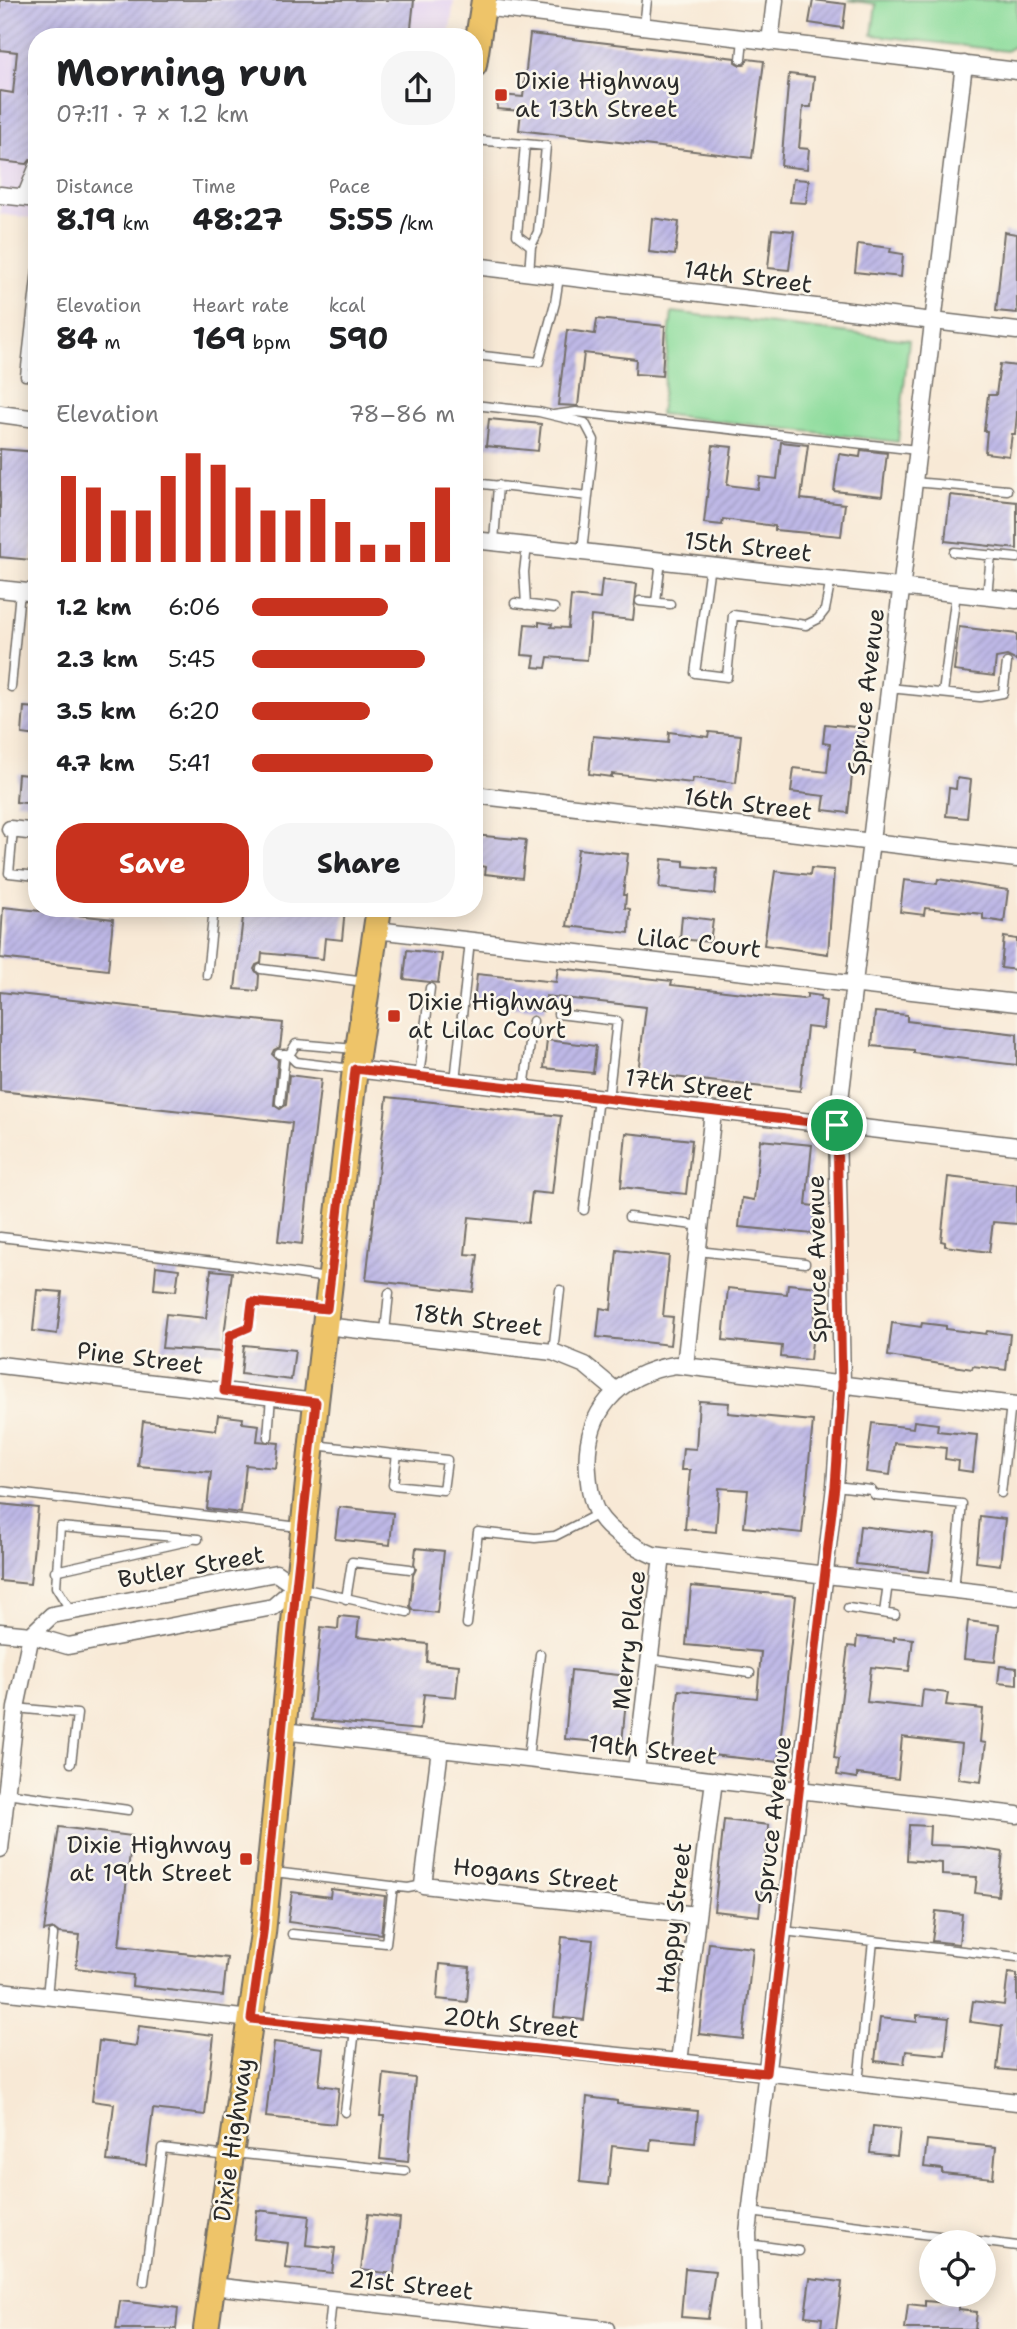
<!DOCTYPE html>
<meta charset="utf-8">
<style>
body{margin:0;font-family:"Shantell Sans",sans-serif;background:#f6f6f6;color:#202124;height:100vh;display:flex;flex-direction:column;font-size:26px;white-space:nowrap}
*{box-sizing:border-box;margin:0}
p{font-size:23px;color:#757577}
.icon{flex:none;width:38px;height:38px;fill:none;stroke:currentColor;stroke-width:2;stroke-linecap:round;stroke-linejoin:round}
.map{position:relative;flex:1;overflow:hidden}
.side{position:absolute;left:28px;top:28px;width:455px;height:889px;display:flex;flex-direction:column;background:#fff;border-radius:28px;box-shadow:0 4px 18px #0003}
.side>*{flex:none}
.tools{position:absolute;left:919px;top:2230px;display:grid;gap:14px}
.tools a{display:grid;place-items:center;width:77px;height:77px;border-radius:50%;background:#fff;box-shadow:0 4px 18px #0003;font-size:35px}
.pin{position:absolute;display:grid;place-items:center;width:60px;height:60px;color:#fff;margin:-30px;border:4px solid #fff;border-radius:50%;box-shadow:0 2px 7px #0007}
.round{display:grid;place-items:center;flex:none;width:74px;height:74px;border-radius:28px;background:#f6f6f6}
.summary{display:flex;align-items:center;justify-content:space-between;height:119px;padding:0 28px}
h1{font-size:38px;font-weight:700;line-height:52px}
.metrics{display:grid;grid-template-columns:repeat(3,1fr);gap:10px;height:119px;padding:7px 28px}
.metrics div{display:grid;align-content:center}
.metrics b{font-size:30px;font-weight:700}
.metrics small{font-size:19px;font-weight:400}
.metrics p{font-size:19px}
.chart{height:196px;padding:14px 28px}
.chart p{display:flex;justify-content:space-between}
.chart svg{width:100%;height:126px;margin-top:7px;stroke:#c8321e;stroke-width:6}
.action{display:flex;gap:14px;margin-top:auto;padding:14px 28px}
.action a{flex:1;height:80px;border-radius:28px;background:#c8321e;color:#fff;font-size:28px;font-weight:700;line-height:80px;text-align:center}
.action a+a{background:#f6f6f6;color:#202124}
ul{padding:0 28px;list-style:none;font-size:23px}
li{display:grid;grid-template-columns:112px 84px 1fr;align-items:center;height:52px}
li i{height:18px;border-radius:9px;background:#c8321e}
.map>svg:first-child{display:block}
.built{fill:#e4d3f1}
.green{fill:#8cdc9b;stroke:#5c8463;stroke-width:2}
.building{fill:url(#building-hatch)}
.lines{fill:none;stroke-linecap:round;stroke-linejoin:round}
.lane-casing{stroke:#736e67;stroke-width:11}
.street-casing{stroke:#736e67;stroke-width:19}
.primary-casing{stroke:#736e67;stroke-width:28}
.lane{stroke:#fff;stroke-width:8}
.street{stroke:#fff;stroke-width:16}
.primary{stroke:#eec469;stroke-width:24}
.route-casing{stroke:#fff;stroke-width:14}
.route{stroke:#c8321e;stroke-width:9}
.poi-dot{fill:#c8321e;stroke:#fbf7ec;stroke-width:2.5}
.labels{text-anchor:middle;stroke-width:5;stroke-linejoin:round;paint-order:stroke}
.poi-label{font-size:24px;fill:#2b2b2b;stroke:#fbf7ec;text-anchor:start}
.street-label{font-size:24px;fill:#2b2b2b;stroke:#fbf7ec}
</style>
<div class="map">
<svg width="1017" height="2329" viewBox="0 0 1017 2329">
<defs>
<pattern id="building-hatch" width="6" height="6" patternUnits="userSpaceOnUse" patternTransform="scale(1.75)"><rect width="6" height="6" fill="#beb8e6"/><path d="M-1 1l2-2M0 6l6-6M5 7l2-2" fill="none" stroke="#a39ec5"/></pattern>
</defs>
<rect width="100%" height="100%" fill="#fbf7ec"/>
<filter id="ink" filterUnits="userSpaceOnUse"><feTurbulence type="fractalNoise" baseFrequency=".0143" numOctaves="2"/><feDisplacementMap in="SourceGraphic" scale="14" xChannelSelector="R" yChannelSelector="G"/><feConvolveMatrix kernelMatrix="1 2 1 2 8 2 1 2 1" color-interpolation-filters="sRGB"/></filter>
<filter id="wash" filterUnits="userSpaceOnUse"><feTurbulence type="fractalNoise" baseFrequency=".00686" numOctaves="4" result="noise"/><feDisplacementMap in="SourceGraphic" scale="28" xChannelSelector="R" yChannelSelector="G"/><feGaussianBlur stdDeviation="1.57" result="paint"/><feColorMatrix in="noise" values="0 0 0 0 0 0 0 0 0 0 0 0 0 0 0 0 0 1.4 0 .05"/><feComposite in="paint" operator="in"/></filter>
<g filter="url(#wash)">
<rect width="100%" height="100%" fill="#f8e9d6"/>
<path class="built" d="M0,0H454L449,37H37V219L0,214Z"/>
<path class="green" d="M848,0H1017V45L1006,51L872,35L876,4Z
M672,312L909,340L898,442L660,414Z"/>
<g id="blocks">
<path class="building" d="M0,0H414L410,37H37V55L34,54L29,95H37V159H31L27,164L0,161V91L13,93L17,52L0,50Z
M813,0L846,4L843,28L809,23Z
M530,34L735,58V62L740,65H744L748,59L764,61L752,158L519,130L521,111L497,109L499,95L523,97Z
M789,74L814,77L811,107H803L799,148L809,149L807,169L781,166Z
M793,179L809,180L806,203L790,202Z
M652,218L679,222L675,255L649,252Z
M772,229L794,231L789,270L768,268Z
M1004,232L1017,234V313L996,311Z
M858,244L891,248L890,252L903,254L901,277L855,272Z
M597,319L665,326L662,376L635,374L636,359L584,353L578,406L558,405L567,330L595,334Z
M1000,364L1017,366V415L1015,434H1012L1009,456L985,453L987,431H984L988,395H996Z
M489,419L541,424L538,451L486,446Z
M781,442L808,445L801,499L845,504L841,536L775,530V526L723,519L722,525L704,523L713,445L732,447L727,485L758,489L760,477L777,479Z
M0,449L37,452V509L31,560L0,557Z
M861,450L887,453L882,496L834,491L839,454L860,457Z
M950,495L1017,502V549L945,541Z
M602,580L637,584L633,620L591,616L587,660L548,657L546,668L533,667L535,656L522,655L525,624L539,625V622L552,624L551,627L568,628L571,596L600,599Z
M959,627L1017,634V661L1007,656L996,658L994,676L954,671Z
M24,707L37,708V736L22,734Z
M825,724L865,728L863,748L855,747L848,813L823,810L825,796L791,792L794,768L827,772L830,744L823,743Z
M669,732L708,737L709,732L741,735L736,783L693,778L692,783L612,774V777L589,774L593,736L668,743Z
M18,774L37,776V804L16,802Z
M957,778L971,780L967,818L946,816L949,788L956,789Z
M474,835L526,840L522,878L485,874L486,867L474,865Z
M578,849L628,854L623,895H626L625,908L630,909L629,933L567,926Z
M662,859L684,861V866L717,869L715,894L659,888Z
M811,868L834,870L828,954L764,945L775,871L810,875Z
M938,879L1008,890L1004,922L983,919V914L925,908L924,915L900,912L904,880L937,884Z
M3,907L113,919L108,970L0,958Z
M244,908H345L342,940L325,938L323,959L262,953L261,963L256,965L254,969L259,975L258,991L235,989Z
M682,916L713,920L710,942L680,939Z
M1004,937L1017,939V970L1001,968Z
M407,950L442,954L438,983L404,979Z
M558,968L672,981L671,985L761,995L803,999L807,998V994L821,996L820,1000L826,1001L823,1029L807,1027L800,1091L638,1073L646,1007L546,996L544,1011L474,1003L477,974L556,982Z
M0,992L283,1023L280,1047L274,1050L272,1054L278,1060L274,1105L280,1109L286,1105L289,1075L321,1079L302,1244L278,1241L292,1123L0,1091Z
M875,1012L907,1015V1021L1017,1034V1065L914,1053V1050L872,1046Z
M547,1040L596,1046L593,1073L544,1068Z
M387,1097L561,1116L552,1194L532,1192L528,1223L469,1217L465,1254L478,1255L473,1292L366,1280Z
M626,1133L692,1140L686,1194L621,1187Z
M760,1140L812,1145L806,1205L815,1206L813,1234L739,1227L742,1198L754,1200Z
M948,1177L1017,1185V1224L993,1222L989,1252L945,1246V1242L941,1241Z
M617,1250L669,1256L663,1316L673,1317L670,1345L597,1337L600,1308L611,1310Z
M156,1266L179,1269L176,1291L154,1289Z
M211,1270L232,1272L222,1352L162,1348L166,1314L206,1318Z
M788,1284L818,1287L810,1360L781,1357L782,1346L723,1340L728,1288L787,1294Z
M37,1290L62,1292L57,1334L33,1331Z
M892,1323L921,1327L922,1323L946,1326V1329L986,1334L987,1331L1010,1334L1006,1370L973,1366L972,1369L888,1356Z
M244,1345L295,1350L291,1380L241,1374Z
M699,1401L729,1403L728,1413L813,1421L802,1533L744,1527L748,1490L719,1488L716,1532L685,1529L690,1470H681L683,1448L696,1449Z
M218,1415L243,1418L242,1423L259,1425L257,1441L279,1443L276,1468L246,1465L241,1513L207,1509L211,1472L138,1466L143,1421L216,1430Z
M914,1421L938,1424L937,1431L977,1435L973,1472L958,1470L959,1461L945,1459L946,1448L894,1443L890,1475L866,1472L872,1423L913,1428Z
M0,1504L38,1508L30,1584L0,1581Z
M339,1507L393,1513L390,1545L335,1539Z
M980,1516L1005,1519L1000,1565L976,1562Z
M860,1526L934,1535L929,1572L856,1564Z
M416,1548L444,1551L437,1613L413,1610L410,1606L413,1575L416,1569L414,1564Z
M691,1586L796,1596L778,1762L673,1751L679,1690L757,1698L761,1652L686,1645Z
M339,1616L359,1618L357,1637L428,1644L427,1662L459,1665L456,1697L424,1694L420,1730L312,1720L321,1627L338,1629Z
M968,1621L999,1625L995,1662L964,1659Z
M857,1637L894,1641V1637L913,1639L909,1671L871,1667L867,1702L921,1708L923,1690L948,1693L946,1705L983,1709L980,1742L986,1743L981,1782L958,1779L962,1744L902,1737L898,1779L857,1774V1778L837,1775L839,1759L834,1758L848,1646L856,1647Z
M1000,1666L1017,1668V1685L998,1683Z
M571,1670L628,1676L622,1744L565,1739Z
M724,1820L769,1825L759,1916L714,1911Z
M909,1825L930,1826L929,1845L963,1846L1003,1852L998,1896L975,1893L977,1877L942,1875V1863L907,1860Z
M59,1827L132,1836L119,1946L227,1958L223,1996L132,1986L133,1975L76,1968L80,1935L59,1933L54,1929L44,1931Z
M331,1889L385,1896L381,1934L288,1922L292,1892L330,1897Z
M936,1911L962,1914L959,1944L932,1941Z
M562,1937L593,1940L584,2020L554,2017Z
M709,1943L753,1948L743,2039L699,2034Z
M440,1964L470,1967L467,2002L437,1999Z
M1008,1973L1017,1974V2071L997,2069L1002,2026L970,2022L973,2001L1004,2005Z
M917,2015L949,2018L945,2055L906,2051L904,2064L875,2061L880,2018L917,2022Z
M139,2026L214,2035L205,2115L153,2109L146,2165L107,2161L114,2104L92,2101L99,2041L136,2046Z
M274,2042L323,2048L319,2085L339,2088L335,2124L266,2117Z
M384,2074L415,2078L408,2162L380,2159L384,2116H380Z
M587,2097L617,2101V2104L698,2111L695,2143L651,2139L650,2150L612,2146L608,2185L580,2182Z
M873,2126L900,2129L897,2156L870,2153Z
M927,2140L996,2147L993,2178L942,2173V2169L924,2167Z
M257,2210L309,2216L306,2245L335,2248L332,2273L285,2268L288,2243L254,2239Z
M368,2214L400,2218L394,2274L361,2270Z
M685,2268L715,2271L708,2319L681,2317Z
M810,2278L842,2282L836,2329H821L822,2318L805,2316Z
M120,2301L178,2308L176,2329H116Z
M925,2301L959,2304V2310L977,2312L975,2329H905L908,2304L925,2306Z"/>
</g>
</g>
<g filter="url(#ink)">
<use href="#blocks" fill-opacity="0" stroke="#736e67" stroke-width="2"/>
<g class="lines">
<g class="lane-casing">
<path id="lane" d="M644,27L647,0
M741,59L743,39
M474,140L525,144L517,235L531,246L529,274
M525,144L546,146L538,232L531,246
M21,197L34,165
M37,270L25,376L37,377
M474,355L539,362L555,303L559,277
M474,405L539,412L585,423L594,440L588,496
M554,415L576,412L917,450
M913,482L1007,490
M474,483L588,496L582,552
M494,542L498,485
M954,552L1017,558
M710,565L695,673L727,677L733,615L806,625L818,619L825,610L831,579
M987,596L991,555
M640,601L670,604
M656,602L661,560
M515,603L554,608
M526,605L524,572L527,546
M11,687L20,591
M889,688L980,697L1003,693L1007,663
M943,693L956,593
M13,830L9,873L37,876
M261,969L366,982
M207,975L214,908
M558,1014L617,1021L608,1099
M279,1054L289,1055L296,1062L352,1069
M289,1055L296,1044L355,1049
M419,1077L430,988
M455,1081L470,941
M524,1089L533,1021
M280,1102L285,1054
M584,1210L598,1098
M629,1217L702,1226
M0,1237L223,1263L327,1278
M698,1251L805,1263
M385,1332L389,1293
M553,1352L560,1290
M224,1391L231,1335L249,1327L252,1302L325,1309
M268,1437L271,1396
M314,1445L447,1460L443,1490L393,1485L397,1454
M835,1486L871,1490L875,1495L962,1504L954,1590
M0,1491L299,1527
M1001,1493L1011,1404
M55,1571L188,1541
M302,1588L407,1612
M346,1599L352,1562L410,1569
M848,1608L895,1615
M71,1611L56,1587L60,1527L198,1539
M884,1613L888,1583
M467,1624L478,1532L535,1538L555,1536L598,1514
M649,1659L750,1673
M16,1708L77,1714L71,1763
M528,1759L540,1654
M6,1793L128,1810
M274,1872L408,1888L423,1885
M783,1931L1017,1957
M292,1934L386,1943L393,1886
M47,1996L53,1935
M858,2083L873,1941
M345,2112L355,2030
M234,2153L405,2171
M750,2212L1017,2246
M748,2244L799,2251
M144,2282L162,2148L228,2156
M329,2329L332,2299"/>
</g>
<g class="street-casing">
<path id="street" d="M483,7L1017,71
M770,42L775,0
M0,195L37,199
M474,266L1017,331
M0,414L37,419
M474,540L1017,600
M0,589L37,593
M474,795L1017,859
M10,829L37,832
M376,930L1017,1003
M355,1069L1017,1146
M325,1326L553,1352L585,1365L615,1390
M0,1365L316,1402
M685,1366L713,1111
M1017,1405L675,1365C618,1374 583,1413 588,1472C589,1485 591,1503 598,1514C609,1532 635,1547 653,1555L1017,1597
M0,1632L31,1635L68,1646L273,1607L296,1587L276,1573L52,1615L31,1635
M283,1731L1017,1815
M440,1749L423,1885L697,1915
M636,1771L662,1556
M0,1849L16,1708L31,1635
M0,1991L251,2019L679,2062L1017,2102
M679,2062L714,1780
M212,2286L606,2329
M751,2329L748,2233L835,1486L842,1386L837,1125L964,64"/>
</g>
<g class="primary-casing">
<path id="primary" d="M474,65L484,0
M206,2329L263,1933L316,1402L355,1069L379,908"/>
</g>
<use href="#lane" class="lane"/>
<use href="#street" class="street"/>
<use href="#primary" class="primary"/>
</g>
</g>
<g class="lines" filter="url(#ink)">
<g class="route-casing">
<path id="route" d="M355,1069L837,1125L842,1386L835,1486L766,2073L251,2019L263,1933L296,1587L316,1402L224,1391L230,1335L249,1327L252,1302L327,1309Z"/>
</g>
<use href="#route" class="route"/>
</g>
<g class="poi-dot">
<rect x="494" y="88" width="14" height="14" rx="3.5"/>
<rect x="387" y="1009" width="14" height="14" rx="3.5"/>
<rect x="239" y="1852" width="14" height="14" rx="3.5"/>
</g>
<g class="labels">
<g class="poi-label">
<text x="515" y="89">Dixie Highway<tspan x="515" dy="28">at 13th Street</tspan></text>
<text x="408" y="1010">Dixie Highway<tspan x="408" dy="28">at Lilac Court</tspan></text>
<text x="232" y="1853" text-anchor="end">Dixie Highway<tspan x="232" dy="28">at 19th Street</tspan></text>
</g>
<g class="street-label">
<text transform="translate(748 277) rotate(7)" y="8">14th Street</text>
<text transform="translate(748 547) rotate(6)" y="8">15th Street</text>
<text transform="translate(866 692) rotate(-83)" y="8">Spruce Avenue</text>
<text transform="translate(748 804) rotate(7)" y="8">16th Street</text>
<text transform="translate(699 943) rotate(6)" y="8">Lilac Court</text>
<text transform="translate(689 1085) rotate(7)" y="8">17th Street</text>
<text transform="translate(817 1259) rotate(-91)" y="8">Spruce Avenue</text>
<text transform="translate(478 1320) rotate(7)" y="8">18th Street</text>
<text transform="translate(140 1358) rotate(7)" y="8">Pine Street</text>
<text transform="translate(191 1567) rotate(-10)" y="8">Butler Street</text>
<text transform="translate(629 1640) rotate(-83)" y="8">Merry Place</text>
<text transform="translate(653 1750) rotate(6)" y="8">19th Street</text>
<text transform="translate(773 1820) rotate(-83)" y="8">Spruce Avenue</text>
<text transform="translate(536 1875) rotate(6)" y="8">Hogans Street</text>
<text transform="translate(674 1918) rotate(-83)" y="8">Happy Street</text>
<text transform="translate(511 2023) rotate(6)" y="8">20th Street</text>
<text transform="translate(233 2140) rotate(-82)" y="8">Dixie Highway</text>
<text transform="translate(411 2285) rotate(6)" y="8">21st Street</text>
</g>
</g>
</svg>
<div class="tools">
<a><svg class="icon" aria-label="locate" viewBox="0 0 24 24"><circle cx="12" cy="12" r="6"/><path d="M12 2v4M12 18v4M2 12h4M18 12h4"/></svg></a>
</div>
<div class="pin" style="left:837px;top:1125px;background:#1e9e55"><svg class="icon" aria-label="arrive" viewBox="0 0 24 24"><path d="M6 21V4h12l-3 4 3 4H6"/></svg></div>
<section class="side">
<div class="summary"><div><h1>Morning run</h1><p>07:11 · 7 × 1.2 km</p></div><a class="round"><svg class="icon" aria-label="share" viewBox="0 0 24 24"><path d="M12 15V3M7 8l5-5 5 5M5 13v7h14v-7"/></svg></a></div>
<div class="metrics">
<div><p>Distance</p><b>8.19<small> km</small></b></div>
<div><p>Time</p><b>48:27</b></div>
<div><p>Pace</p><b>5:55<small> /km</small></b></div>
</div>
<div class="metrics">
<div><p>Elevation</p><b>84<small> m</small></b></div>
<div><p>Heart rate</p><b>169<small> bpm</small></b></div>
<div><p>kcal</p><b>590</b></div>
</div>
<div class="chart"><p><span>Elevation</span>78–86 m</p>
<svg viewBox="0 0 160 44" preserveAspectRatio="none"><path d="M5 44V14M15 44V18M25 44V26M35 44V26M45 44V14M55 44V6M65 44V10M75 44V18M85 44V26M95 44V26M105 44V22M115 44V30M125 44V38M135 44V38M145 44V30M155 44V18"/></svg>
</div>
<ul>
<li><b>1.2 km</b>6:06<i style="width:67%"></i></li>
<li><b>2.3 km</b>5:45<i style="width:85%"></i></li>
<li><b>3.5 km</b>6:20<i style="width:58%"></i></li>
<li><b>4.7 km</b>5:41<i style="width:89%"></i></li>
</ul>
<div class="action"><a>Save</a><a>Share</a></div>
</section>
</div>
